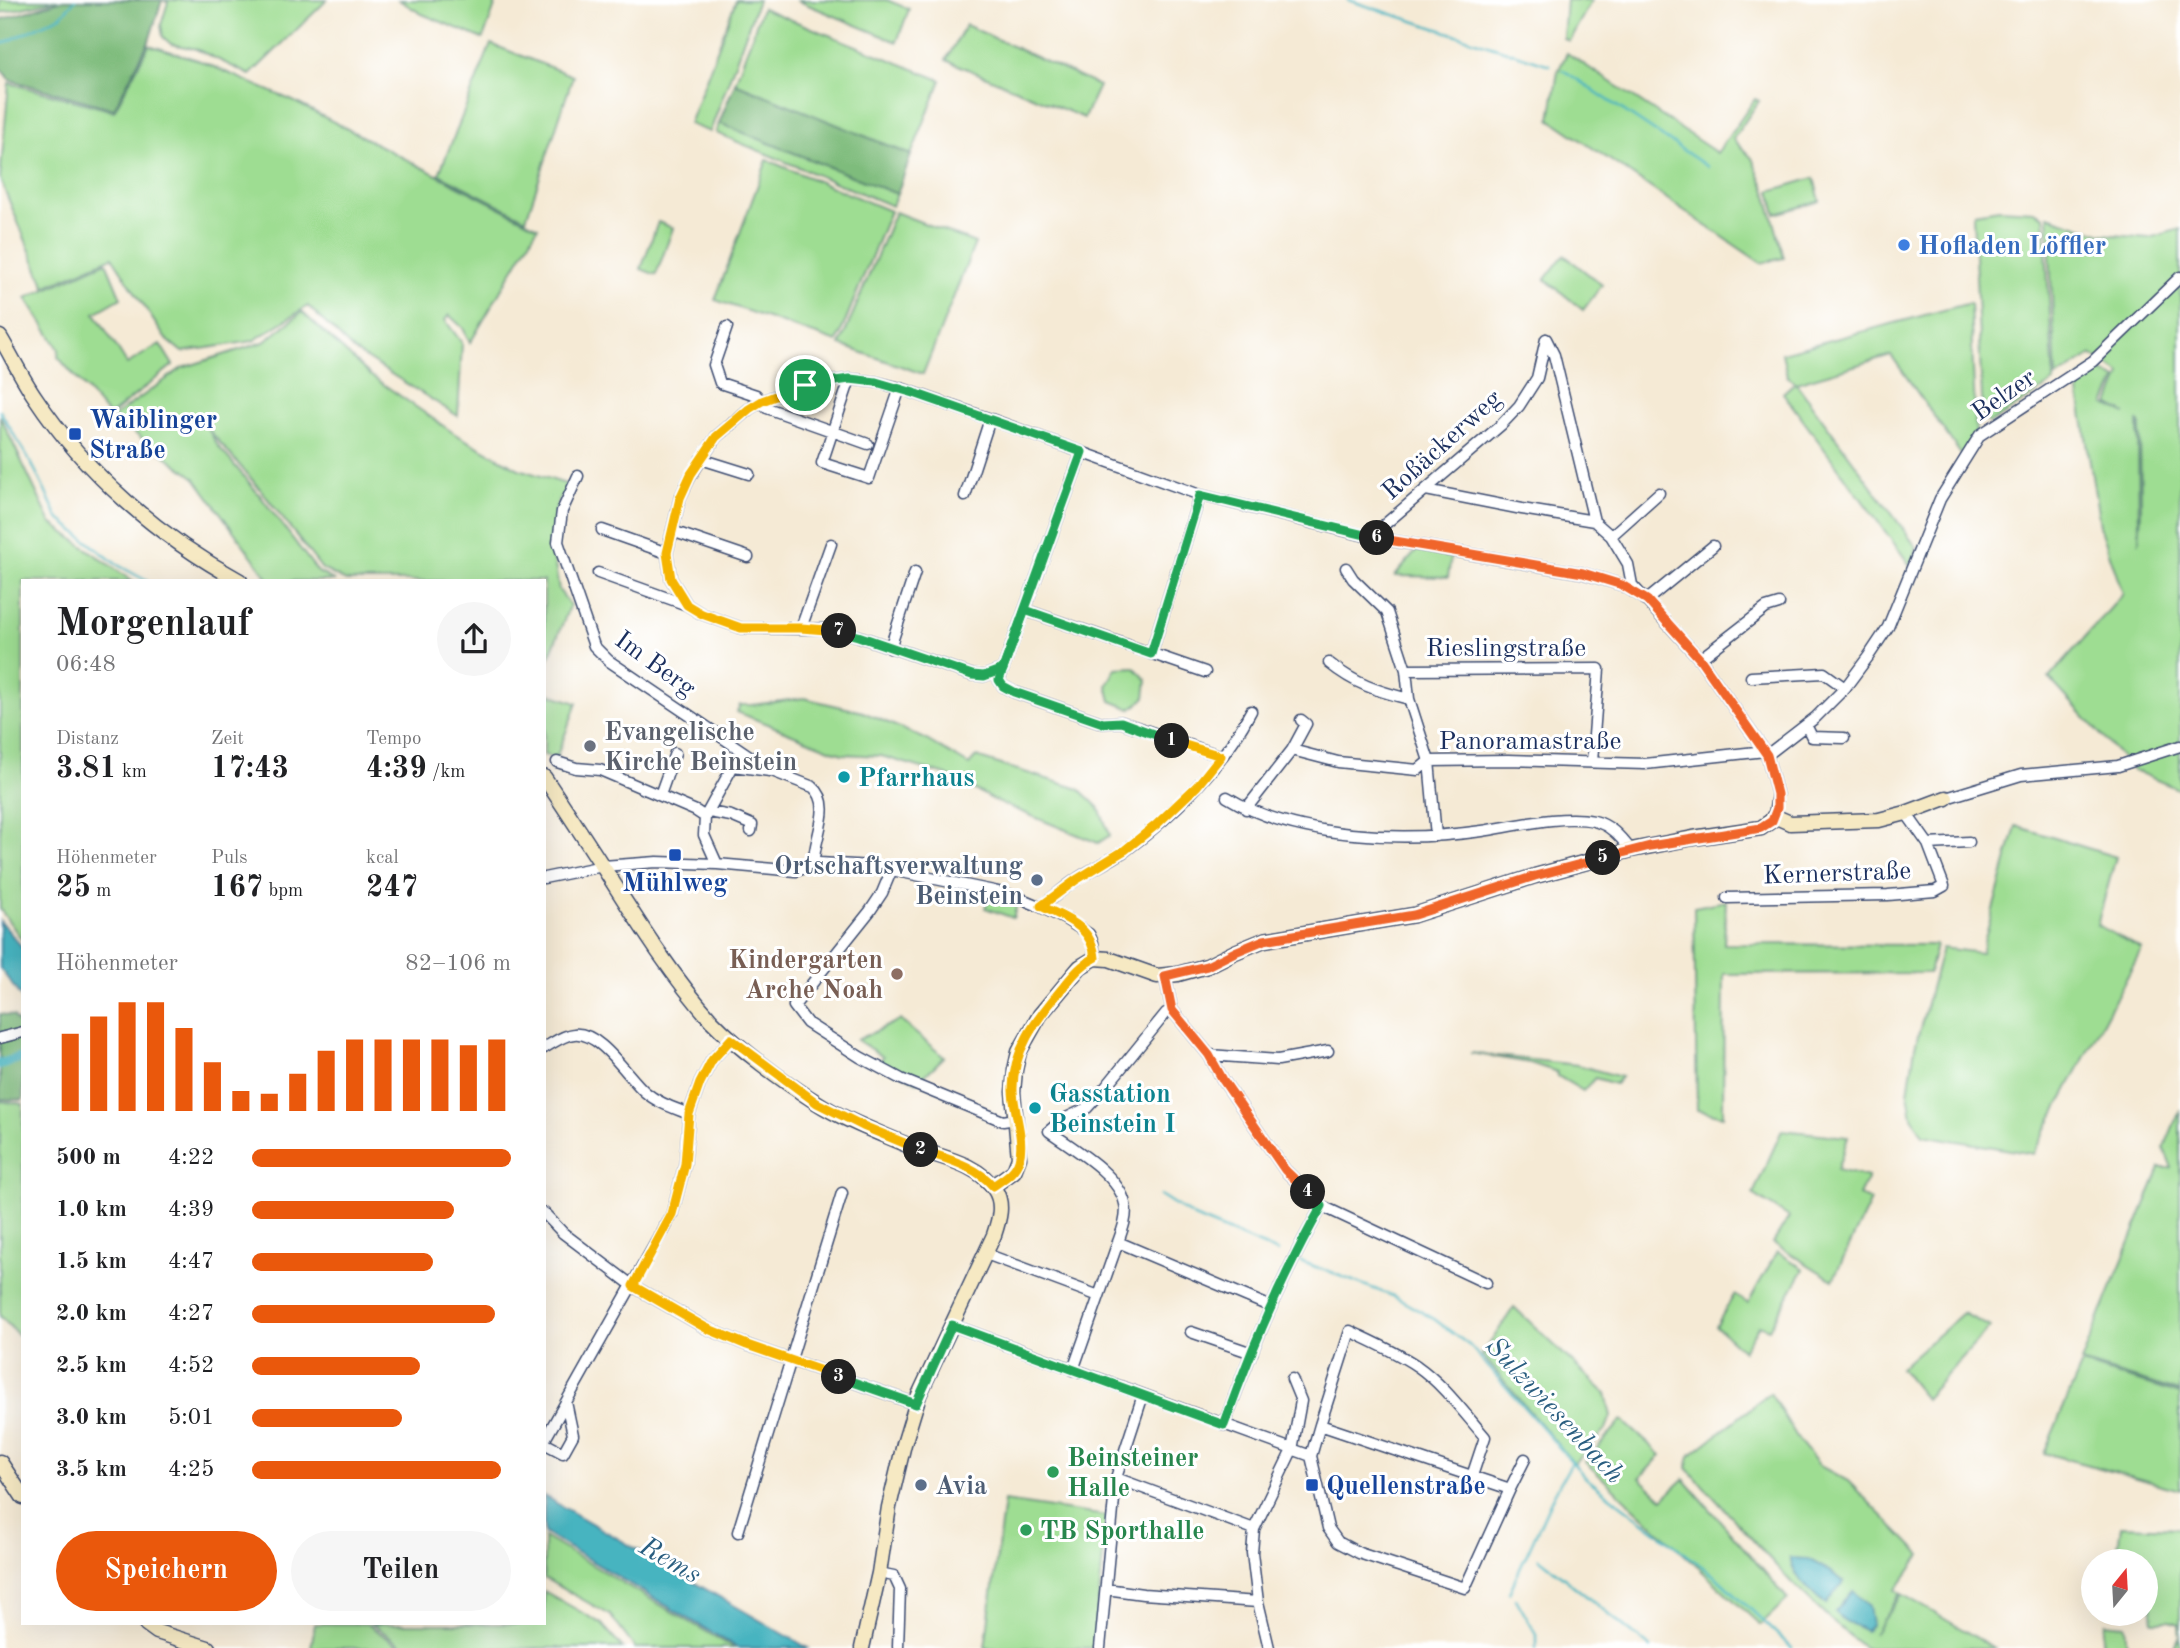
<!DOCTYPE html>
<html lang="de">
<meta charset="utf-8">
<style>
body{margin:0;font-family:"Old Standard TT",serif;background:#f6f6f6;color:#202124;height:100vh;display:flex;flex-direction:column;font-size:26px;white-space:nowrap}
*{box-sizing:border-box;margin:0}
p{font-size:23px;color:#757577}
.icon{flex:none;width:38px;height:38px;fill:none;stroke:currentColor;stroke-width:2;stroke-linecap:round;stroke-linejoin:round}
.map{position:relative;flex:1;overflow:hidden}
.side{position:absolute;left:21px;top:579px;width:525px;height:1046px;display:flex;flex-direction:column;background:#fff;border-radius:0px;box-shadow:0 7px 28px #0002}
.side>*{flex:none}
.needle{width:46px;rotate:18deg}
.fabs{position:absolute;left:2081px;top:1549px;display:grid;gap:14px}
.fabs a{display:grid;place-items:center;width:77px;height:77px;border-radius:50%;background:#fff;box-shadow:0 7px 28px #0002;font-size:35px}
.pin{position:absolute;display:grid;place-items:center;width:60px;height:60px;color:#fff;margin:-30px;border:4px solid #fff;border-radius:50%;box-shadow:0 2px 7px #0007}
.km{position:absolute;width:35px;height:35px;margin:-18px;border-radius:50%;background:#222;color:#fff;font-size:19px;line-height:35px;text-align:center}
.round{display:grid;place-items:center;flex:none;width:74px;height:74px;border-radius:37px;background:#f6f6f6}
.headline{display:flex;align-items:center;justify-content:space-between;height:119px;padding:0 35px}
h1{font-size:38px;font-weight:700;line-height:52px}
.metrics{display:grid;grid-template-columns:repeat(3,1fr);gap:10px;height:119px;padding:7px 35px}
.metrics div{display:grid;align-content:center}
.metrics b{font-size:30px;font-weight:700}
.metrics small{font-size:19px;font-weight:400}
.metrics p{font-size:19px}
.chart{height:196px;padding:14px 35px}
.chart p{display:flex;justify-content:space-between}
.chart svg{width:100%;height:126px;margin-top:7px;stroke:#ea580c;stroke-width:6}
.primary-button{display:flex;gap:14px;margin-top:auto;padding:14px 35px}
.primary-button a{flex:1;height:80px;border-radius:42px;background:#ea580c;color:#fff;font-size:28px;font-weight:700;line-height:80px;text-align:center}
.primary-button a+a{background:#f6f6f6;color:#202124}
ul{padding:0 35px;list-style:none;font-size:23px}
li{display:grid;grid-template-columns:112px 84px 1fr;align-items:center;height:52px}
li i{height:18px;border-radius:9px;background:#ea580c}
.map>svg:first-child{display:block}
.green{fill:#9edd92;stroke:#5c8678;stroke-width:2;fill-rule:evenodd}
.forest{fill:#7ebc7c;stroke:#4c766d;stroke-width:2}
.water{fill:#46b4c0;stroke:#30728f;stroke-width:2}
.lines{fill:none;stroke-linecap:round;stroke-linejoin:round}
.stream{stroke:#46b4c0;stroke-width:2.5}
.canal{stroke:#46b4c0;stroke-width:10}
.street-casing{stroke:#3c4b70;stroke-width:13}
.secondary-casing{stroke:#3c4b70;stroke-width:17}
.street{stroke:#fff;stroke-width:10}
.secondary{stroke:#f6e9c3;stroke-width:14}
.split-1-casing{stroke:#fff;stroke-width:14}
.split-2-casing{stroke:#fff;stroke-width:14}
.split-3-casing{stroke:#fff;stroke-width:14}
.split-4-casing{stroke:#fff;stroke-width:14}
.split-5-casing{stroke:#fff;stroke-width:14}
.split-6-casing{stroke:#fff;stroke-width:14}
.split-7-casing{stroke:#fff;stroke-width:14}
.split-8-casing{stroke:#fff;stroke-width:14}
.split-1{stroke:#22a559;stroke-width:9}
.split-2{stroke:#f5b400;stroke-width:9}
.split-3{stroke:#f5b400;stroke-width:9}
.split-4{stroke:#22a559;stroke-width:9}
.split-5{stroke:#f0652b;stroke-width:9}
.split-6{stroke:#f0652b;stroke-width:9}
.split-7{stroke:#22a559;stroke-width:9}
.split-8{stroke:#f5b400;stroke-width:9}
.shop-dot{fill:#3f7fe0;stroke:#fff;stroke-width:2.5}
.transit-dot{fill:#1a4fb4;stroke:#fff;stroke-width:2.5}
.worship-dot{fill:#6b7280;stroke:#fff;stroke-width:2.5}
.culture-dot{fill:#0f9aa8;stroke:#fff;stroke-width:2.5}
.service-dot{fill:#5c6f8a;stroke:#fff;stroke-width:2.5}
.education-dot{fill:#8d6e63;stroke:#fff;stroke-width:2.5}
.leisure-dot{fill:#2e9e5b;stroke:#fff;stroke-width:2.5}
.labels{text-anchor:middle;stroke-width:6;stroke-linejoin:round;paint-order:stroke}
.shop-label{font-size:26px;font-weight:bold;fill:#366cbe;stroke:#fff;text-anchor:start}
.street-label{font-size:26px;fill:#1b2f5e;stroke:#fff}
.transit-label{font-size:26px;font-weight:bold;fill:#164399;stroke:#fff;text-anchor:start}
.worship-label{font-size:26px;font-weight:bold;fill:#5b616d;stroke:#fff;text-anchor:start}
.culture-label{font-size:26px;font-weight:bold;fill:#0d838f;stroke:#fff;text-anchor:start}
.service-label{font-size:26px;font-weight:bold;fill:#4e5e75;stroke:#fff;text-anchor:end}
.education-label{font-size:26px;font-weight:bold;fill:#785e54;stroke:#fff;text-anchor:end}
.leisure-label{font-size:26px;font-weight:bold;fill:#27864d;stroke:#fff;text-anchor:start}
.water-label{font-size:28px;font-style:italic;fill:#2a5e80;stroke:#fff}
</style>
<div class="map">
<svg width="2180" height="1648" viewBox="0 0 2180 1648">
<rect width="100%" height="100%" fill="#fff"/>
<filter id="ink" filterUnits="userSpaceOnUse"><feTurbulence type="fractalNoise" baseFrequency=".0143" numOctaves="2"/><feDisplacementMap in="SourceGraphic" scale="14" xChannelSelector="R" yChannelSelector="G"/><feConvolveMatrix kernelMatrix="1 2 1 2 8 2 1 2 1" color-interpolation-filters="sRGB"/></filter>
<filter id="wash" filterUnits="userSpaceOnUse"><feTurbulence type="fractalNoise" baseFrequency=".00686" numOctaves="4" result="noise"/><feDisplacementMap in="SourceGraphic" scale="28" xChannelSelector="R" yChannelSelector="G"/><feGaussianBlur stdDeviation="1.57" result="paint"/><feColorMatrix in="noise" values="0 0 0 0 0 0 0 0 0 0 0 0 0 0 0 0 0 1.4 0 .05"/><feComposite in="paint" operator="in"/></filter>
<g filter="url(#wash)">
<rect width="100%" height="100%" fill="#f5ead5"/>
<path class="green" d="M0,0H58L0,13Z
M162,0H327L250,75L196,49L171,44L163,37L161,25L168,2Z
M399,0H497L483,39L422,14Z
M736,0H758L710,132L689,124Z
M796,0H887L909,9L897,42Z
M1566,0H1592L1569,41L1563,38Z
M762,8L941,80L911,155L735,83Z
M966,25L1099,86L1084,118L946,60Z
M491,44L573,76L526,219L439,174Z
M149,45L198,60L293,101L538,227L470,343L463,328L449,315L445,320L462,343L458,416L353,350L308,306L253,341L182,352L165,338L112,257L45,287L0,179L9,83L114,111Z
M1567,53L1717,153L1755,99L1759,101L1733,139L1752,158L1765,188L1784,258L1761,263L1550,119L1558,71Z
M719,123L897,194L892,206L716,133Z
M767,160L890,211L837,342L715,300Z
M1814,178L1820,201L1776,214L1770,191Z
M1999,209L2034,211L2044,216L2054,382L1990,423L1983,419L1973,216L1974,213Z
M895,212L975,243L923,374L840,345Z
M2048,216L2102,234L2149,238L2180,229V790L2133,770L2049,678L2123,594L2100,526L2077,380L2093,368L2117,379L2105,404L2126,414L2109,404L2121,374L2092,355L2056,378ZM2138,422L2140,423L2141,511L2139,543Z
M658,222L673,228L656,275L641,269Z
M1564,255L1602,285L1583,310L1545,279Z
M106,262L121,298L95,313L127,364L160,344L173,365L109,416L58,357L59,349L26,298Z
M1970,303L1976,434L1962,456L1891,355L1796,383L1917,548L1910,565L1783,393L1795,382L1787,376L1782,353Z
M302,312L370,375L455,434L519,469L569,485L557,504L551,540L559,590L570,605L544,670V581H346L322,569L260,489L208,429L218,446L258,493L318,572L335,581H270L195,478L113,417L182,368L264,342Z
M0,416L51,523L132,581H23V941L0,909Z
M1417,550L1451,558L1448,577L1395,576Z
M1134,667L1147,680L1145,698L1131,709L1111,701L1107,685L1116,668Z
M544,692L577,703L556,758L544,755Z
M804,698L863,712L923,738L969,765L976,757L1079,789L1099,808L1110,835L1098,843L1000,803L946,775L881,756L842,754L737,712L740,705H752Z
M2016,826L2116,857L2097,925L2142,949L2033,1154L1923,1135L1912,1117L1908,1093L1915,1047L1942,948L1981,953Z
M990,895L1018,902L1013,918L985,908Z
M1726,901L1724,944L1936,945L1929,973L1724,974L1723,1116L1697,1110L1694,907Z
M900,1020L944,1057L918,1082L879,1063L883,1057L857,1040Z
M1470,1053L1578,1065L1621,1077L1615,1084L1595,1078L1583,1091L1558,1076L1557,1072L1530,1063Z
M0,1101L23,1104V1340L0,1316Z
M2180,1110V1392L2081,1362L2160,1168H2172L2164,1148Z
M1782,1130L1848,1137L1837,1170L1868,1177L1859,1195L1871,1201L1833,1280L1773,1243L1789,1217L1753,1194Z
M1777,1252L1804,1269L1769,1329L1759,1325L1743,1351L1716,1326L1734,1295L1748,1303Z
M1514,1307L1606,1394L1611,1416L1606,1429L1574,1464L1482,1355Z
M1963,1313L1990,1327L1925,1399L1900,1368Z
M2082,1364L2180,1394V1490L2044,1453Z
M1770,1393L1800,1442L1820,1466L1848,1481L1921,1555L1896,1590L1901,1593L1874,1634L1902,1594L1994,1648H1865L1829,1619L1791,1582L1687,1468L1690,1456ZM1790,1559L1843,1581L1826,1603C1810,1593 1795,1577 1790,1559Z
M1622,1420L1661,1455L1640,1478L1663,1499L1684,1479L1788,1599L1760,1625L1585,1462Z
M1004,1501L1107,1516L1094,1648H985Z
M2121,1526L2180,1528V1648H2172L2180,1637L2179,1624L2169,1621H2153L2146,1561H2116Z
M544,1537L734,1648H635L610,1615L544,1578Z
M544,1591L602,1624L623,1648H406L372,1624H544Z
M2105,1623L2125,1625L2127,1648H2101Z
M315,1624H367L402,1648H311Z"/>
<path class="forest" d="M63,0H162L149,41L114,109L10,80L0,68V20Z
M735,83L911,155L897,194L719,123Z
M0,1014L13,1016L23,1028V1100L0,1099Z"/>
<path class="water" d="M0,921L23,948V1000L0,968Z
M544,1496L808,1648H738L544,1533Z
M1790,1558L1808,1559L1830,1571L1843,1582L1826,1604C1810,1592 1795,1578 1790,1558Z
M1853,1591L1869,1606L1872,1624L1866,1631L1845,1621L1835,1612Z"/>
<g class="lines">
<path class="stream" d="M1348,0L1550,65
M0,45L61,16L75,0
M1563,70L1708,167
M0,411L35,470L58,518L116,564L147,581
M1160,1195L1194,1217L1278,1252
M1300,1261L1393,1296L1434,1319L1470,1346L1586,1478L1716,1577L1792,1648
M1539,1558L1651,1648
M1509,1593L1555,1492L1572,1462
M1516,1599L1536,1634V1648"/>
<path class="canal" d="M0,1064L23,1057"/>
</g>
</g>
<g filter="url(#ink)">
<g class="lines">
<g class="street-casing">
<path id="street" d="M727,327L714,365L720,383L756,395L767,408L868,444
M1546,339L1554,355L1594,521
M850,379L822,463L869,478L900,388
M1082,452L999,680L1003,686L1014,692L1103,723L1121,722L1221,756
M701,459L749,474
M578,476L562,511L558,542L594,646L609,661L772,771L813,787C835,805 812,841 814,864
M1426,490L1522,509L1594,521
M965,496L990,419
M1594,521L1611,536L1628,564L1632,585L1700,659L1767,755L1777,794L1774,816
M602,530L667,553
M672,531L748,557
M1611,536L1659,493
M1370,537L1501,425L1519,406L1537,378L1546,339
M1346,568L1353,579L1387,612L1406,670L1409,699L1429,761L1436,836
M598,573L687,605
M1647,600L1713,546
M1025,610L1205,672
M801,628L831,544
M890,648L915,572
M1151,654L1200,495
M1700,659L1766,608L1779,604
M1329,663C1355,684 1377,691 1409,699
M1003,669L984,676L972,675L858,636L830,629L741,628L702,614L687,605L671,579L667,553L680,498L690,477L716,437L749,409L762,401L805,385L850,379L876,382L900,388L990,419L1200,495L1370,537L1582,573L1622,585L1647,600
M1406,670L1599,669L1592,762
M1751,677L1824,673L1845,688
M1301,720L1306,724L1292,750L1338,762L1418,770L1429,761L1508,760L1645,764L1765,751
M1806,725L1812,737L1844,738
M1767,755L1815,718L1845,688L1868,657L1888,627L1940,499L1980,435L2093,361L2180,277
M557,762L576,768L600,770L696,811L705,817L704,835L717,864
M660,795L675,753
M1227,797C1295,839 1404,842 1482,831C1515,826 1563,814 1594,821C1611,825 1621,838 1631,850
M1946,798L2021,775L2118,766L2180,746
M1246,809L1292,750
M709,812L731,816L752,825L751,831
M705,817L733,766L770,771
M1928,844L1969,842
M892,869L882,893L870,911L794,1006L807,1023L860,1057L901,1079L1003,1121L1016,1119
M544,878L603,866L657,862L717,864L796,871L819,863L872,866L994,891L1015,896L1041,907L1065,919L1089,934L1093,943L1095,958
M1727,898L1888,895L1935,891L1944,886L1928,844L1906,813
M1041,907C1054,897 1066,886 1080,877C1095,868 1111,860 1126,850C1175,814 1223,765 1251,711
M1165,976L1172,1010L1209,1055L1223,1080L1285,1170L1322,1206L1486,1283
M0,1038L23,1032
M544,1048C553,1043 563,1035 574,1034C600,1031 627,1076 645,1092C658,1103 674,1108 689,1114
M1209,1055L1278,1060L1328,1051
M544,1213L563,1233L633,1286L706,1328L747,1345L916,1404
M1118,1242L1269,1306
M986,1254L1099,1296
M952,1325L1311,1456
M1191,1332L1252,1353
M1073,1370L1118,1242C1122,1231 1128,1216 1125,1204C1119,1174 1072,1148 1049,1131L1062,1120L1087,1108L1105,1088L1166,1013L1172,1010
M1224,1425C1251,1349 1282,1276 1322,1206
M1320,1425L1510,1489L1465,1588L1359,1553L1338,1542L1328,1528L1311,1456Z
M1320,1425L1350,1331C1373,1342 1396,1352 1417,1366C1444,1385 1464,1413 1485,1437L1472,1476
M544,1441L672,1214L685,1164L689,1114L700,1083L712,1060L731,1039
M544,1443L563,1453L573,1435L566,1402
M1116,1478L1254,1529
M1510,1489L1525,1459
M738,1532L842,1193
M879,1573L894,1576L900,1589L898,1647
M1106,1589L1143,1594L1258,1602
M1100,1648L1116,1478L1143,1395
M1269,1648L1258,1602L1252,1553L1254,1529L1292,1450L1301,1401L1292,1379"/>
</g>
<g class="secondary-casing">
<path id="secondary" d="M0,337C12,357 22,378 35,397C86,474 159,537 240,581
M544,777C565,808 585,839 605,870C638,922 671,975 712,1021C738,1048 784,1082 816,1102C844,1120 877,1132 907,1145C936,1157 977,1161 995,1190C1004,1204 999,1220 994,1235L919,1395L904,1444L889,1507L879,1573L862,1648
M993,1186L1014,1171L1019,1158L1013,1092L1015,1070L1019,1052L1040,1015L1080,967L1095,958L1109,959L1157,976L1178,974L1207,966L1235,952L1264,940L1414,915L1535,876L1631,850L1693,838L1761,828L1771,821L1774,816L1790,823L1879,820L1906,813L1946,798
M0,1462L23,1497
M146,1624L157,1632L208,1648"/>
</g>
<use href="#street" class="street"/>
<use href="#secondary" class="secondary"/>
</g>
</g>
<g class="lines" filter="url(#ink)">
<g class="split-1-casing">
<path id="split-1" d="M805,385L850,379L876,382L914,393L1082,452L999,680L1003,686L1014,692L1103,723L1121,722L1172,741"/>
</g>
<g class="split-2-casing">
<path id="split-2" d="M921,1150C946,1159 975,1165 993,1186C1003,1179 1015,1173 1019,1160C1025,1139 1014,1113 1013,1091C1012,1051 1036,1020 1060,991C1071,978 1080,965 1095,958C1092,926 1067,919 1041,906L1076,880L1125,850L1156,825L1197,786L1221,756L1172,741"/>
</g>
<g class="split-3-casing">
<path id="split-3" d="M839,1377L747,1345L706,1328L633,1286L672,1214L685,1164L689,1114L700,1083L712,1060L731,1039L817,1103L863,1126L921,1150"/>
</g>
<g class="split-4-casing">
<path id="split-4" d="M839,1377L916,1404L952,1325L1224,1425C1251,1349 1282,1276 1322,1206L1308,1192"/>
</g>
<g class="split-5-casing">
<path id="split-5" d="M1308,1192L1285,1170L1223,1080L1209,1055L1172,1010L1165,976L1207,966L1235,952L1264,940L1414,915L1535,876L1603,858"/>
</g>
<g class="split-6-casing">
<path id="split-6" d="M1377,538L1583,573L1622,585L1647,600L1700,659L1767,755L1777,794V808L1772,821L1761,828L1650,846L1603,858"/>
</g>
<g class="split-7-casing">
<path id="split-7" d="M839,631L858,636L972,675L984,676L1003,669L1025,610L1151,654L1200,495L1377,538"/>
</g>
<g class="split-8-casing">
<path id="split-8" d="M805,385L762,401L749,409L716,437L691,474L680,498L667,553L671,579L687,605L702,614L741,628H801L839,631"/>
</g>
<use href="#split-1" class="split-1"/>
<use href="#split-2" class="split-2"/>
<use href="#split-3" class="split-3"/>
<use href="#split-4" class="split-4"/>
<use href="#split-5" class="split-5"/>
<use href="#split-6" class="split-6"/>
<use href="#split-7" class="split-7"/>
<use href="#split-8" class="split-8"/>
</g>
<circle class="shop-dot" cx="1904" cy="245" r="7"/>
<g class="transit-dot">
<rect x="68" y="427" width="14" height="14" rx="3.5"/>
<rect x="668" y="848" width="14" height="14" rx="3.5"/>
<rect x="1305" y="1478" width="14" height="14" rx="3.5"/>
</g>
<circle class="worship-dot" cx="590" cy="746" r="7"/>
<g class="culture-dot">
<circle cx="844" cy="777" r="7"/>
<circle cx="1035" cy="1108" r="7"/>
</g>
<g class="service-dot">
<circle cx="1037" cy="880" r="7"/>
<circle cx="921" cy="1485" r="7"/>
</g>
<circle class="education-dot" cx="897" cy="974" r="7"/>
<g class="leisure-dot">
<circle cx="1053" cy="1472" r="7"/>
<circle cx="1026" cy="1530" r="7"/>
</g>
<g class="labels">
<g class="shop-label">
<text x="1918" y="254">Hofladen Löffler</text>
</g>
<g class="street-label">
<text transform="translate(2003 394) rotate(-35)" y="9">Belzer</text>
<text transform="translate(1441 444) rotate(-42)" y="9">Roßäckerweg</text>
<text x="1506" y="656">Rieslingstraße</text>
<text transform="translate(656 663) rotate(36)" y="9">Im Berg</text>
<text x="1530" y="749">Panoramastraße</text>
<text transform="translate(1837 872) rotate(-2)" y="9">Kernerstraße</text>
</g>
<g class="transit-label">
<text x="89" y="428">Waiblinger<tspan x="89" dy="30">Straße</tspan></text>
<text x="675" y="891" text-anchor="middle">Mühlweg</text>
<text x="1326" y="1494">Quellenstraße</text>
</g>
<g class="worship-label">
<text x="604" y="740">Evangelische<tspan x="604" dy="30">Kirche Beinstein</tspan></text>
</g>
<g class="culture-label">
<text x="858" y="786">Pfarrhaus</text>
<text x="1049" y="1102">Gasstation<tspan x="1049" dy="30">Beinstein I</tspan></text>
</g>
<g class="service-label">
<text x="1023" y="874">Ortschaftsverwaltung<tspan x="1023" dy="30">Beinstein</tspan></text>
<text x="935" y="1494" text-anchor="start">Avia</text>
</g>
<g class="education-label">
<text x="883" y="968">Kindergarten<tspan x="883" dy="30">Arche Noah</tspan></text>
</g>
<g class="leisure-label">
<text x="1067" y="1466">Beinsteiner<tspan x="1067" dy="30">Halle</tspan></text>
<text x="1040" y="1539">TB Sporthalle</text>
</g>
<g class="water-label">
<text transform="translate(1556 1409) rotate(47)" y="10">Sulzwiesenbach</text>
<text transform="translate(671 1559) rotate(30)" y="10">Rems</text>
</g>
</g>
</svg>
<div class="fabs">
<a><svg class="needle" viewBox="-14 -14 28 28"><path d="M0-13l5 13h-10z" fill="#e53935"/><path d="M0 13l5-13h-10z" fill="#757577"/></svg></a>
</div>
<div class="pin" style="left:805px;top:385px;background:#1e9e55"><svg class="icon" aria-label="arrive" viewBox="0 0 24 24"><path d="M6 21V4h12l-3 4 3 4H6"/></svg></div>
<b class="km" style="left:1172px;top:741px">1</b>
<b class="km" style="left:921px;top:1150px">2</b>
<b class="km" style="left:839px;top:1377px">3</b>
<b class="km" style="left:1308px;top:1192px">4</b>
<b class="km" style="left:1603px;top:858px">5</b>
<b class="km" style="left:1377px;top:538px">6</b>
<b class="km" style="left:839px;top:631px">7</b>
<section class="side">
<div class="headline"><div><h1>Morgenlauf</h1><p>06:48</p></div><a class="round"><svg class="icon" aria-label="share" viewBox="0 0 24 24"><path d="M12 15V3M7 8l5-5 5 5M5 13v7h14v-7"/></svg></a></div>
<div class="metrics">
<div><p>Distanz</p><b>3.81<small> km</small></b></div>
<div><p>Zeit</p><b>17:43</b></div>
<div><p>Tempo</p><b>4:39<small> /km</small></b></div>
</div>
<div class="metrics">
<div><p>Höhenmeter</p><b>25<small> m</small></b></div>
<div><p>Puls</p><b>167<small> bpm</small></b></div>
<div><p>kcal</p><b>247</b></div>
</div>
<div class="chart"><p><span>Höhenmeter</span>82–106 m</p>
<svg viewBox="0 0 160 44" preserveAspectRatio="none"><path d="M5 44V17M15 44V11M25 44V6M35 44V6M45 44V15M55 44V27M65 44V37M75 44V38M85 44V31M95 44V23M105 44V19M115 44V19M125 44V19M135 44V19M145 44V21M155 44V19"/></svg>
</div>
<ul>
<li><b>500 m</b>4:22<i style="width:100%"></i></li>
<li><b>1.0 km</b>4:39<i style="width:78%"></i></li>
<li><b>1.5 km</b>4:47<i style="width:70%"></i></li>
<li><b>2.0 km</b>4:27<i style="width:94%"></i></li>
<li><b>2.5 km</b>4:52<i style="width:65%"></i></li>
<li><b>3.0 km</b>5:01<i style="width:58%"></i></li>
<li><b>3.5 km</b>4:25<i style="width:96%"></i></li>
</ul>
<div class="primary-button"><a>Speichern</a><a>Teilen</a></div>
</section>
</div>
